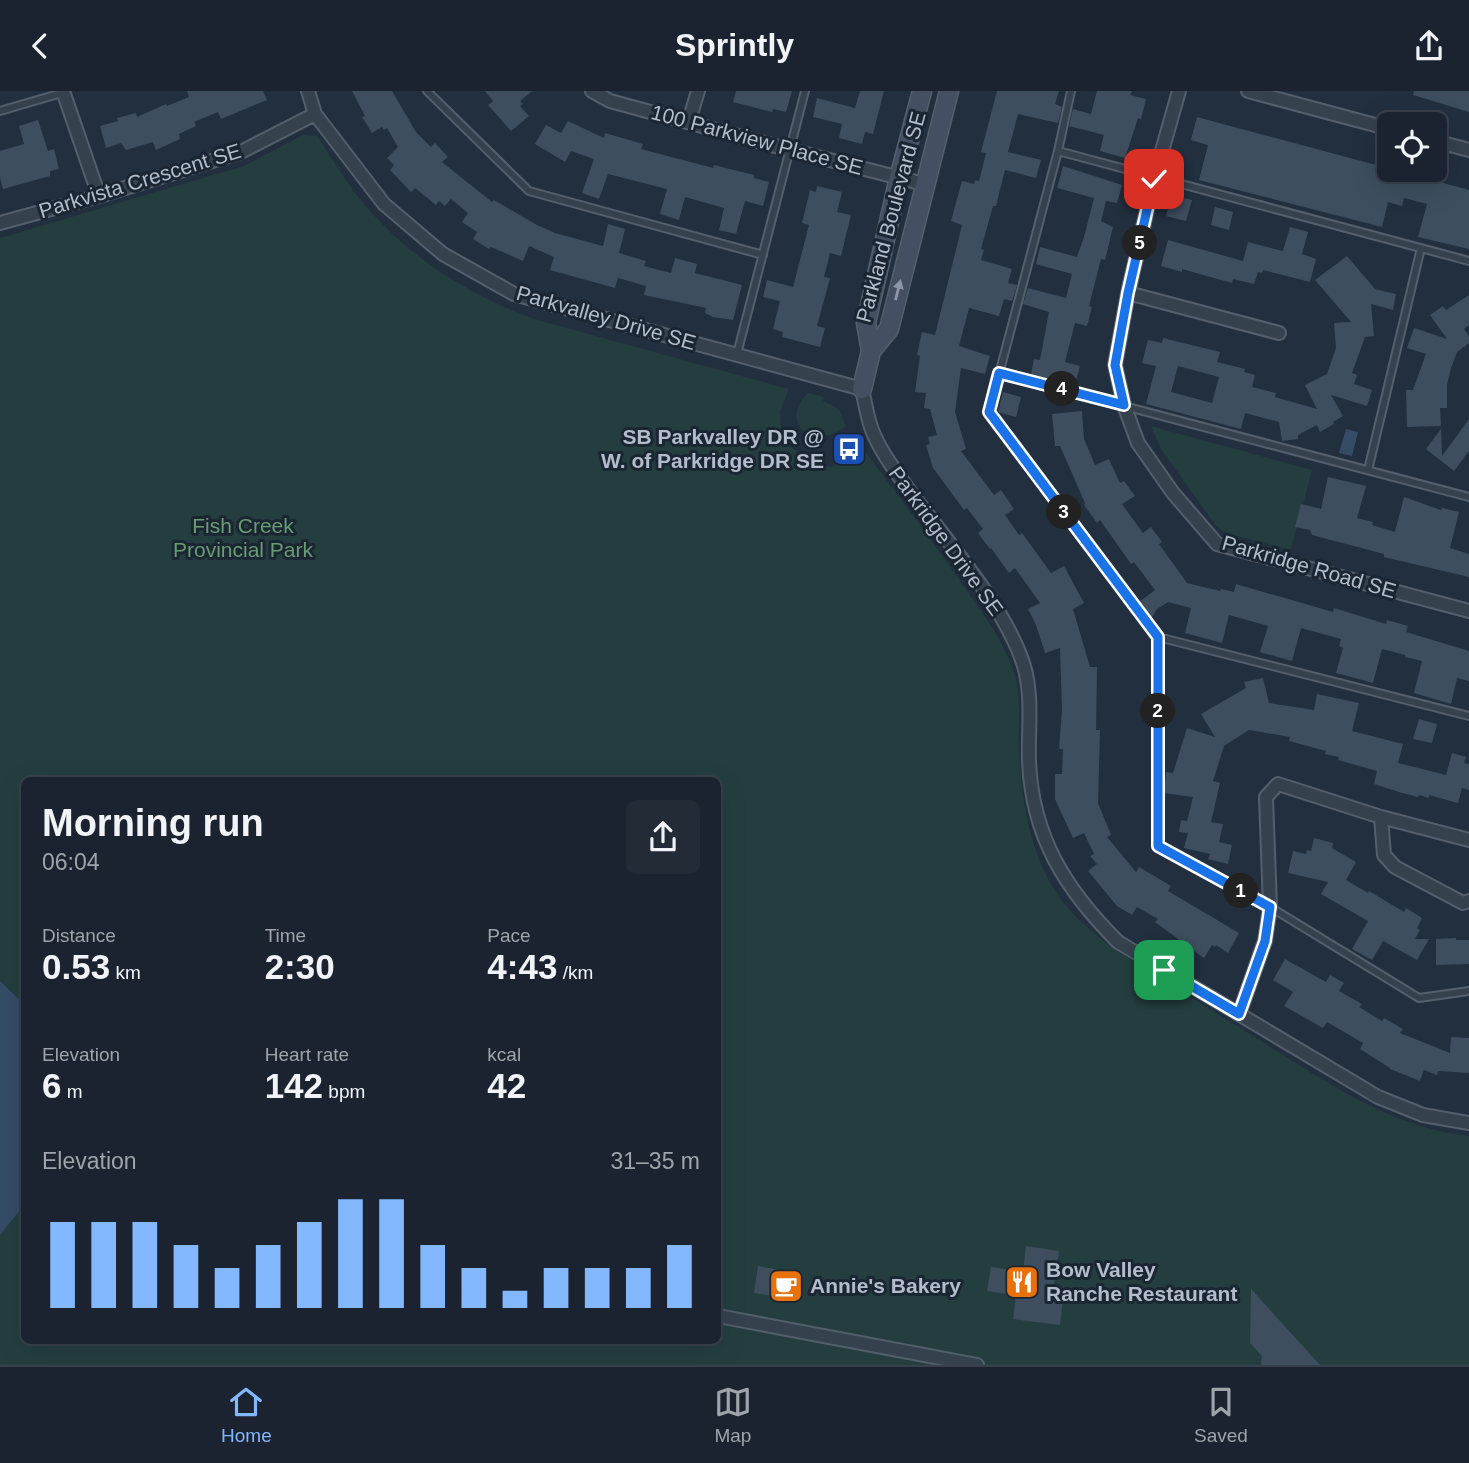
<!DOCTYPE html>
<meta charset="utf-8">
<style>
body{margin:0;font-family:Helvetica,sans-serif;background:#232b37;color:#f1f3f6;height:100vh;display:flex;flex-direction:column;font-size:26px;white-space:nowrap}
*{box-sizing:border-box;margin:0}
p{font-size:23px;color:#9fa4aa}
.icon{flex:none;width:38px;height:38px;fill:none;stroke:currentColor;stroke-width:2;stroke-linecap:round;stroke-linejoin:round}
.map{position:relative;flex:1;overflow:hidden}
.panel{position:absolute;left:21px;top:686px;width:700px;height:567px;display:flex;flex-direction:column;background:#1a232f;border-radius:10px;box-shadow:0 7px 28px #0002,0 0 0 2px #38404b}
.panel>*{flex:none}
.controls{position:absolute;left:1377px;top:21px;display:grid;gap:14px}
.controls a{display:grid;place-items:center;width:70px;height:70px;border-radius:10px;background:#1a232f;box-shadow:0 7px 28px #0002,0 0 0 2px #38404b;font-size:35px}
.pin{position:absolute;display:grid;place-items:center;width:60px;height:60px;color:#fff;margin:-30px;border-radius:14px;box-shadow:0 4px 10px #0006}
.km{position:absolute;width:35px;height:35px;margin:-18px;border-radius:50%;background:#222;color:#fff;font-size:19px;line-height:35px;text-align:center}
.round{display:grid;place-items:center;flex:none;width:74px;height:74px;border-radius:10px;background:#232b37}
.overview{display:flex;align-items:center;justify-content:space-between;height:119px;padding:0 21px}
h1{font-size:38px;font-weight:800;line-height:52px}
.stats{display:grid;grid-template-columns:repeat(3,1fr);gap:10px;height:119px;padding:7px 21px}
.stats div{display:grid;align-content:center}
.stats b{font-size:35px;font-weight:800}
.stats small{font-size:19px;font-weight:400}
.stats p{font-size:19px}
.chart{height:196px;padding:14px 21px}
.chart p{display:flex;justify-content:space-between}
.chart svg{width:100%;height:126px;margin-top:7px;stroke:#83b8fe;stroke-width:6}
header{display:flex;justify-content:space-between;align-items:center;height:91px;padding:0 21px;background:#1a232f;font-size:32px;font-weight:800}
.menu{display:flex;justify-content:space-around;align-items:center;height:98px;border-top:2px solid #38404b;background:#1a232f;font-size:19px;color:#9fa4aa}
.menu a{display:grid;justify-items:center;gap:4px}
.menu .active{color:#83b8fe}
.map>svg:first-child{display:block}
.green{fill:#243e3f;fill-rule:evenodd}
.water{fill:#354c67}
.building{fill:#3e4e5e;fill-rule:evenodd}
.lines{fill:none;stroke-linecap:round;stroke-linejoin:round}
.lane-casing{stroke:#545f6c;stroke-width:10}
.street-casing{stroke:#545f6c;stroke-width:16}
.secondary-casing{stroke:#545f6c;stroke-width:21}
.lane{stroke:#36414e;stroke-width:6}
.street{stroke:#36414e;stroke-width:12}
.secondary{stroke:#445062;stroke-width:18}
.oneway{fill:#8c96a6}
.route-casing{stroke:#fff;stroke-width:14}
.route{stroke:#1a73e8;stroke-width:9}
.labels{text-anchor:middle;stroke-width:6;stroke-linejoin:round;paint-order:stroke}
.street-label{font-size:21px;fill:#b2bcca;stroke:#1b2633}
.poi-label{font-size:21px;font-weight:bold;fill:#b2bcca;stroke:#1b2633;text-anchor:start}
.park-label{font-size:21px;fill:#689c71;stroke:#1b2633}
</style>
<header><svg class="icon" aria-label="back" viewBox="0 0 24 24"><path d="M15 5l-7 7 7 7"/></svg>Sprintly<svg class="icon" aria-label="share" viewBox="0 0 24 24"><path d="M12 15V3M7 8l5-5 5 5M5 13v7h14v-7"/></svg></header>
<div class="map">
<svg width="1469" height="1274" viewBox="0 0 1469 1274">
<rect width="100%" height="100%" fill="#222f3f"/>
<path class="green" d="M303,44L317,45C331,66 344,88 359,107C406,165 465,202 534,228L789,298L780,320L781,338L790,355L804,367L831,376L864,359C899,406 934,452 967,500C983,523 1001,547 1011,573C1023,602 1018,626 1019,656C1021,709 1030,769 1064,812C1078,830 1096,844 1114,858C1163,889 1212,919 1261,950C1325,990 1392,1037 1469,1045V1274H0V147L244,75ZM24,690H718V1250H24Z
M808,302L824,306L823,310L839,318L846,335C808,363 780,328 808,302Z
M1151,335L1312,379L1291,459L1225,442L1216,435L1161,358Z"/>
<path class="water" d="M1346,338L1358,341L1352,365L1339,362Z
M0,890L24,913V1114L0,1144Z"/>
<path class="building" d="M187,0H263L267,9L221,28L218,21L194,31L196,35L179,43L180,48L156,59L153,51L126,59L121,52L106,57L100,35L118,30L117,27L136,22L137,26L166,13L167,15L189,6Z
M352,0H392L416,41L431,56L435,52L448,66L442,71L492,111L494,109L537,134L555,142L603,155L608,133L625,138L619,162L646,170L644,175L671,182L675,167L697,173L695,182L742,194L733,229L713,226L705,222L706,217L644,204L646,195L618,187L615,197L550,179L554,166L529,155L523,170L491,156L489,158L473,148L477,141L462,131L468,122L451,108L445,115L439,110L436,114L415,97L411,101L390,79L394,74L387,67L398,56L387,37L384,39L382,36L372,42L362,26L365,25Z
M485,0H532L520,10L523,13L520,15L529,25L511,40L488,14L493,10Z
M736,0H792L786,21L773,18L772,21L733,11Z
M860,0H884L873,43L865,41L862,53L839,47L842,33L813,26L817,7L855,17Z
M997,0H1059L1055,13L1062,16L1058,32L1018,23L1008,61L1041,69L1036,87L1005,79L996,115H993L981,158L984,159L981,169L1012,178L1008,192L1017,194L1012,210L1004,208L999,225L969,217L959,255L990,265L985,283L961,277L955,321L966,358L961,360L994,404L1001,399L1014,418L1005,424L1019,444L1022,442L1051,482L1064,475L1084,512L1073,518L1090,576H1097L1096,639H1100L1098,712L1111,744L1107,746L1136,781L1139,776L1171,795L1168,800L1239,842L1228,862L1216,854L1215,856L1212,854L1204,867L1155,831L1158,828L1137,816L1132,824L1117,815L1088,780L1097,773L1090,765L1094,763L1084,742L1073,747L1055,708V683H1062L1063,658H1059L1062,619L1060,557L1045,562L1036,534L1028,518L1040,512L1015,477L1009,482L991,457L990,458L978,442L983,438L967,417L964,419L933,377L926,354L930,353L928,346L937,344L930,318L924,317L926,302L915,301L920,265L917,264L922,241L935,244L962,134L951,130L962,90L974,93L975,89L979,90L986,62L981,61Z
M1097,0H1132L1130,4L1146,8L1141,28L1138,27L1125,67L1100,60L1104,44L1069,35L1073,18L1091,23Z
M1414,0H1469V21L1413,4Z
M1197,26L1469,99V158L1418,146L1427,113L1404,107L1402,115L1388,111L1382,136L1199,89L1208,54L1191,49Z
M38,29L48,60L54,58L59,78L50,80V85L3,98L0,87V60L24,53L19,35Z
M568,30L604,47L605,42L643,53L641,58L713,77L714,74L754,84V87L769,91L763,115L745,110L736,143L719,139L724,117L685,106L679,129L660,123L667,98L608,83L599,108L582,102L594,68L571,60L565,71L535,53L546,34L561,42Z
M1063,75L1122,94L1117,112L1106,110L1101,130L1113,136L1105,169L1101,168L1089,215L1092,216L1087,235L1075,232L1065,271L1080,275L1075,294L1031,283L1034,268L1040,269L1049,221L1023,213L1028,197L1066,207L1072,183L1036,173L1040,156L1077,166L1084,146L1094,107L1057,97Z
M817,95L842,101L837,121L851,124L841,165L830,162L824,186L830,187L817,235L825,237L820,256L782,246L783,241L773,238L780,210L763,206L767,189L793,196L809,134L802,132L810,99L816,101Z
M1171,104L1192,109L1186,130L1166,125Z
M1215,116L1233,121L1229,139L1211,134Z
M1290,136L1308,141L1302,163L1316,168L1310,191L1263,179L1262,182L1258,181L1254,193L1233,188L1232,192L1182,178V181L1161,175L1168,149L1243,170L1248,151L1283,160Z
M1347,165L1375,198L1396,203L1393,219L1371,213L1374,245L1365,246L1352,282L1357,284L1354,293L1372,299L1367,315L1331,304L1343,325L1333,331L1334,333L1320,341L1317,334L1298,344V348L1282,350L1279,331L1245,322L1241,338L1146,313L1156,275L1142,272L1148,249L1162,252L1163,247L1220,261L1217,271L1245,278L1244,281L1255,284L1252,296L1276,302L1275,306L1317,318L1305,294L1327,283L1336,257L1334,232L1351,231L1315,189ZM1178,275L1219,286L1212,312L1171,301Z
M1469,204V234L1464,238L1469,245V252L1457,261L1451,277L1447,294V317H1440L1441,335L1407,336L1406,299H1413L1426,263L1407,257L1414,237L1447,248L1430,224L1443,215L1446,219Z
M1003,301L1021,306L1016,326L998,321Z
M1082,320L1084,348L1095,374L1109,368L1120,392L1124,390L1135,405L1122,413L1143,442L1151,436L1162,451L1159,453L1187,492L1220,500L1221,498L1234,501L1236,493L1333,521L1334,517L1386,533L1387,529L1408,535L1406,541L1469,560V590L1457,587L1451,613L1414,602L1422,570L1405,566V564L1382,558L1373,592L1336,582L1343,557L1339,555L1341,548L1301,537L1292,570L1260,561L1268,535L1258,532L1229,524L1222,552L1185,542L1191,517L1168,511L1157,518L1151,528L1139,511L1155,499L1134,471L1131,473L1100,429L1097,432L1084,414L1085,412L1060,355H1055L1052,323Z
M1469,328V360L1454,380L1426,358L1441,338L1442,365Z
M1328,386L1366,395L1357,427L1373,431L1372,434L1395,441L1404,406L1441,419L1442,417L1459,421L1450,457L1469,463V486L1384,466V463L1312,444L1310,439L1295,436L1301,413L1321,418Z
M1263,587L1269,612L1314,619L1317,603L1359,612L1352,640L1403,653L1398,672L1446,684L1452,662L1466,666L1464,672L1469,673V699L1462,697L1458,712L1429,704V707L1419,704L1418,706L1399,701L1374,693L1377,680L1338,669L1339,666L1325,663L1326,660L1289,650L1290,646L1249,639L1224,655L1213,690L1220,692L1211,731L1223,733L1219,751L1232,754L1228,773L1208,768L1210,763L1184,757L1188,742L1179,741L1181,729L1187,730L1193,706L1164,702L1166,681L1173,682L1187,637L1215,646L1201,623L1246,597L1244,591Z
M1419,628L1437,633L1432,652L1413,648Z
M1314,747L1333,752L1332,757L1356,771L1346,789L1368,802L1369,800L1404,821L1406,817L1422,827L1417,837L1420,839L1415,848H1429L1417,869L1383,850L1372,869L1352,858L1368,830L1321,803L1328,791L1288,782L1293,760L1306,763L1307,759L1311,760Z
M1456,847V849H1469V873L1436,874V848Z
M1285,868L1326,891L1330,884L1344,892L1339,900L1362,913L1359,916L1382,930L1384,927L1403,938L1400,942L1450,962L1451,946L1469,947V982L1438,980L1437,984L1424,979L1420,990L1390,978V977L1360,958L1363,952L1327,931L1323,937L1284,915L1293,901L1273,889Z
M1026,1155L1059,1160L1052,1206L1063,1208L1060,1234L1013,1228L1016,1204L987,1200L991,1176L1023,1181Z
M758,1175L790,1181L786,1207L754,1202Z
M1251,1198L1320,1274H1261L1262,1265L1250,1252Z"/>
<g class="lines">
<g class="lane-casing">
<path id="lane" d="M427,0L529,100L763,164
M1071,0L1058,60L989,321L1158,546L1469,625
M0,20L65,1
M1058,60L1469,170
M737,263L805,0
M999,282L1469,406
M1368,379L1421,157
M1158,546V755L1270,816L1419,907L1469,900"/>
</g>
<g class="street-casing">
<path id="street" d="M63,0L99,105
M308,0L315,23L384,113L443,163L514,203L862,298C865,311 867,326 872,339C881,362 897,382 911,402C948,451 1006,517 1024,575C1033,606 1028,639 1029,670C1032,746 1066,799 1118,851L1378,1006L1423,1024L1469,1032
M592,0L610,10L790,59L924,93
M1179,0L1154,88L1128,202L1115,274L1124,314L1138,352L1173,402L1217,453L1469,520
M1248,0L1390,38
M689,30L698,0
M1435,50L1469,59
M0,132L99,105L241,61L315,23
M1128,202L1279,242
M1381,726L1384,764L1395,776L1463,812L1469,810
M1239,923L1265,850L1270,816L1266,706L1278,693L1381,726L1469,749
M718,1225L977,1274"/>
</g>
<g class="secondary-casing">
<path id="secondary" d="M871,260L889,238L949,0
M862,298L871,260L866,232L899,87L922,0"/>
</g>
<use href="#lane" class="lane"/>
<use href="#street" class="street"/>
<use href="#secondary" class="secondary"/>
</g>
<defs><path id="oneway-solid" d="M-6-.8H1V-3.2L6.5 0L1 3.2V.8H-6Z" transform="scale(1.75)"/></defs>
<use class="oneway" href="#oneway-solid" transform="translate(898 199) rotate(-76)"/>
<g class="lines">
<g class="route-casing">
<path id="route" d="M1154,88L1128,202L1115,274L1124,314L999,282L989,321L1158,546V755L1270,816L1265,850L1239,923L1164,879"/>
</g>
<use href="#route" class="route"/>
</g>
<defs>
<g id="bus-square" transform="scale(1.75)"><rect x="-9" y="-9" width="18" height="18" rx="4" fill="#1a4fb4" stroke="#1b2633"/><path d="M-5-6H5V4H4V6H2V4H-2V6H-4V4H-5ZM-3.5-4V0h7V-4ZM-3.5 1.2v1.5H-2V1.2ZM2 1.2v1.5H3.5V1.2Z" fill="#fff"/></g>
<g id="restaurant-square" transform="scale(1.75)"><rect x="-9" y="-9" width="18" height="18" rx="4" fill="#e8710a" stroke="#1b2633"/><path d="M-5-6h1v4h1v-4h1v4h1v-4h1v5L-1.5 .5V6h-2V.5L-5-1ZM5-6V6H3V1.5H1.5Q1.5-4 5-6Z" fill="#fff"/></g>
<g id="cafe-square" transform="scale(1.75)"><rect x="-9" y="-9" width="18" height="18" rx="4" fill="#e8710a" stroke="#1b2633"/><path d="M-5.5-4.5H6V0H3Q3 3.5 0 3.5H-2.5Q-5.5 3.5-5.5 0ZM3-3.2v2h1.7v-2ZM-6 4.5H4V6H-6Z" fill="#fff"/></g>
</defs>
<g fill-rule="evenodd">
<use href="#bus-square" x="849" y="358"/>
<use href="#restaurant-square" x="1022" y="1191"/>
<use href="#cafe-square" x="786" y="1195"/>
</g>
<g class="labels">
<g class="street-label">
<text transform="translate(757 49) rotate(15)" y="7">100 Parkview Place SE</text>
<text transform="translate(140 90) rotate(-17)" y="7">Parkvista Crescent SE</text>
<text transform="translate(891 126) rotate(-75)" y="7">Parkland Boulevard SE</text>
<text transform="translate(606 227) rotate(16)" y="7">Parkvalley Drive SE</text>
<text transform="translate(946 450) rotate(54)" y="7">Parkridge Drive SE</text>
<text transform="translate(1309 476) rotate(16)" y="7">Parkridge Road SE</text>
</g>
<g class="poi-label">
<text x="824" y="353" text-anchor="end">SB Parkvalley DR @<tspan x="824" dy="24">W. of Parkridge DR SE</tspan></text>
<text x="1046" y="1186">Bow Valley<tspan x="1046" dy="24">Ranche Restaurant</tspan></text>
<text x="810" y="1202">Annie's Bakery</text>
</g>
<g class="park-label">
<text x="243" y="442">Fish Creek<tspan x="243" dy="24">Provincial Park</tspan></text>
</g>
</g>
</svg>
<div class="controls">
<a><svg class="icon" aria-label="locate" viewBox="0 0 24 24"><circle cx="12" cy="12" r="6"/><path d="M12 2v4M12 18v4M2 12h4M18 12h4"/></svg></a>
</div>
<div class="pin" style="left:1164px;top:879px;background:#1e9e55"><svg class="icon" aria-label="arrive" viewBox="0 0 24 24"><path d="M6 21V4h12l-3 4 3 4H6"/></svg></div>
<div class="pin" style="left:1154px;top:88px;background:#d93025"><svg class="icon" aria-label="check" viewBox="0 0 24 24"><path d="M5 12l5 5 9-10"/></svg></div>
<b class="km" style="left:1241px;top:800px">1</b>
<b class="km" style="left:1158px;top:620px">2</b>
<b class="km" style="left:1064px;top:421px">3</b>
<b class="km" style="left:1062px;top:298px">4</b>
<b class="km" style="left:1140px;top:152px">5</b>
<section class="panel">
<div class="overview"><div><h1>Morning run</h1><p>06:04</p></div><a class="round"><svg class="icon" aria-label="share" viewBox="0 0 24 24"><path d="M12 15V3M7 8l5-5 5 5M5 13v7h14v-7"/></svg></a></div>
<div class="stats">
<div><p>Distance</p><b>0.53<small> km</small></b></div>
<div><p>Time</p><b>2:30</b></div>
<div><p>Pace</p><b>4:43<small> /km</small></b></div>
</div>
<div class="stats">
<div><p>Elevation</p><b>6<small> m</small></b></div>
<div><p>Heart rate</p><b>142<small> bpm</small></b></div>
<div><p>kcal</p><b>42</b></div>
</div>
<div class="chart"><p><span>Elevation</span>31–35 m</p>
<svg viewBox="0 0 160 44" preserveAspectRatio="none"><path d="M5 44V14M15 44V14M25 44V14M35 44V22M45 44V30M55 44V22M65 44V14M75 44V6M85 44V6M95 44V22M105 44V30M115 44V38M125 44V30M135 44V30M145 44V30M155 44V22"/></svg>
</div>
</section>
</div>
<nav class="menu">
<a class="active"><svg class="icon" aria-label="home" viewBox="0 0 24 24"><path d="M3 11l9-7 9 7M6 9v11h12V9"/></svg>Home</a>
<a><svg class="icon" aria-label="map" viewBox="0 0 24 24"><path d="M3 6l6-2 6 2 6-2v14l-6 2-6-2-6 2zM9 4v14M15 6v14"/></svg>Map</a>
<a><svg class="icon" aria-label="saved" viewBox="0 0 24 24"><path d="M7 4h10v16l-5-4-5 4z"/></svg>Saved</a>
</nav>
